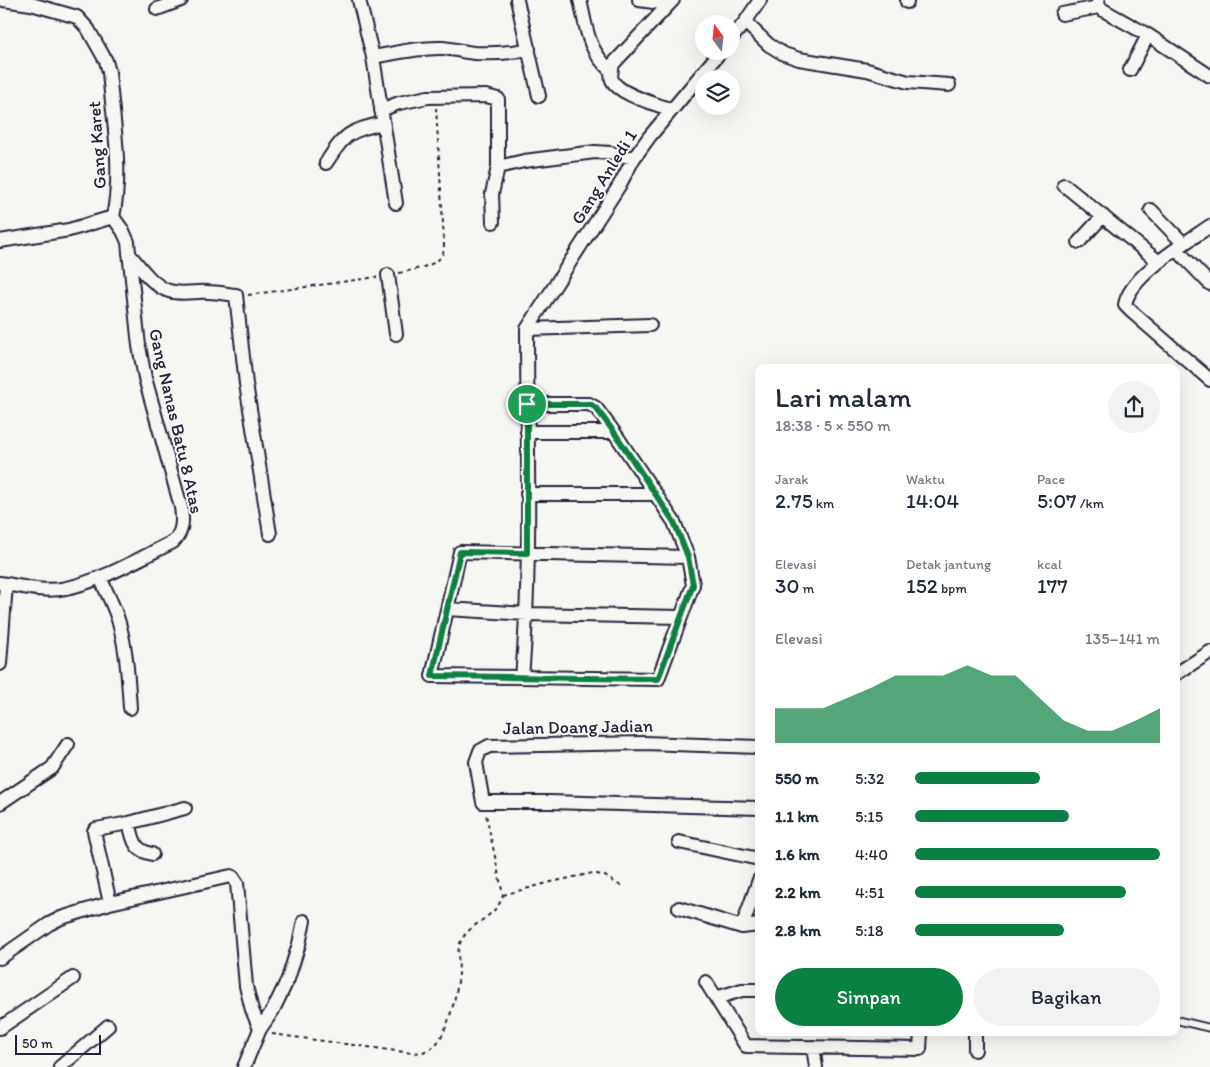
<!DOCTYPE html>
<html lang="id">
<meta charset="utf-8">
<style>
body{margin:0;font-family:Itim,sans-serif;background:#f2f2f3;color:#1f2937;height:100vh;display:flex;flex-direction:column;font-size:19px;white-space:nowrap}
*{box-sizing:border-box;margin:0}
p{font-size:16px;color:#747a83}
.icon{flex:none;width:28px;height:28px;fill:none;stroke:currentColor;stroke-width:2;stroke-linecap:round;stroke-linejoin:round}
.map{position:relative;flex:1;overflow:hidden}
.side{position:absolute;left:755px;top:364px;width:425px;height:672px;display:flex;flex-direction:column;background:#fff;border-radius:10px;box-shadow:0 5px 20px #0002}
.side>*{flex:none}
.needle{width:32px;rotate:345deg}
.controls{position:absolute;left:695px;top:15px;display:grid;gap:10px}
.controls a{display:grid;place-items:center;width:45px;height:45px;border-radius:50%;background:#fff;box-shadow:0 5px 20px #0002;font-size:25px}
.scale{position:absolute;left:15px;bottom:12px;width:86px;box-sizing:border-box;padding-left:5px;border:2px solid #22223b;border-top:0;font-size:14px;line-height:18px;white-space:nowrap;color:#22223b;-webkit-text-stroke:4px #f6f6f2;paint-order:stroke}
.pin{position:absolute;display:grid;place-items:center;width:42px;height:42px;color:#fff;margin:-21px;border:2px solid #fff;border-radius:50%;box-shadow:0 1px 5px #0007}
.round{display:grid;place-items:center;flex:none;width:52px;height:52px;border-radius:26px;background:#f2f2f3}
.overview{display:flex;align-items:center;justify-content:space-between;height:85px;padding:0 20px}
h1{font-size:28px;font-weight:600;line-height:38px}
.metrics{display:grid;grid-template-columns:repeat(3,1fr);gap:8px;height:85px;padding:5px 20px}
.metrics div{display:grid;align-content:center}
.metrics b{font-size:21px;font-weight:600}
.metrics small{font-size:14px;font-weight:400}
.metrics p{font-size:14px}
.chart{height:140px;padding:10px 20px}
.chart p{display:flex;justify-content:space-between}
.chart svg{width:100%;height:90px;margin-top:5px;fill:#0b8043;opacity:.7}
.action{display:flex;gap:10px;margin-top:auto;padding:10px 20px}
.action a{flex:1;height:58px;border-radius:30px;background:#0b8043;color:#fff;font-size:20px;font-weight:600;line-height:58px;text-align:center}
.action a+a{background:#f2f2f3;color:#1f2937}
ul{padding:0 20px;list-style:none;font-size:16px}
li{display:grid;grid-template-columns:80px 60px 1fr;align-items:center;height:38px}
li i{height:12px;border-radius:6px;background:#0b8043}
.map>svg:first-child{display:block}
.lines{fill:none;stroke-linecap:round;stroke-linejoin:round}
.service-casing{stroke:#22223b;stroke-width:10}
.minor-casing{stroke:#22223b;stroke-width:16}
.path{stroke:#22223b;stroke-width:2;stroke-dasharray:4 4;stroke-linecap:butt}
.service{stroke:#f6f6f2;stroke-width:6}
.minor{stroke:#f6f6f2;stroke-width:12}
.route-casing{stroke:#fff;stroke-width:10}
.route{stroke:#0b8043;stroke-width:6}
.labels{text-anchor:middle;stroke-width:4;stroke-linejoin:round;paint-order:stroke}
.street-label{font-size:18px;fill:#22223b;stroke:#f6f6f2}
</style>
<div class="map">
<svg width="1210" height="1067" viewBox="0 0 1210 1067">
<rect width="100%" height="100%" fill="#f6f6f2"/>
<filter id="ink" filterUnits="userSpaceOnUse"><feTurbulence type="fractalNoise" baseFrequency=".02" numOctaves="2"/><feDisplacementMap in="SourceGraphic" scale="10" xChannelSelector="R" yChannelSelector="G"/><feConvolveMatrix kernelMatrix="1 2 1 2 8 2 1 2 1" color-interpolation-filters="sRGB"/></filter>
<g filter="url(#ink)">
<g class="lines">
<g class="service-casing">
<path id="service" d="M1176,1020L1210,1028"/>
</g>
<g class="minor-casing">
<path id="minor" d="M359,0L373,57L396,203
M517,0L539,96
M580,0C587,30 587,49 611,71
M639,0L668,4
M1098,0L1099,7L1103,10L1148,35L1130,70
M907,2V0
M157,9L181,0
M1062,14L1099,7
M745,22L769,45L784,54L799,59L867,70L908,82L949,85
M1148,35L1210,76
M731,39L745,22L760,0
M373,57C396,53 420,47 443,48C454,49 464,52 474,53C492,54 511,53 529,49
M381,110L399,103L428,97L486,96L498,99V167L492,194L493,222
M672,110C657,104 619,95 612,80C610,75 612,70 613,64L673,0
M326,163C346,132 348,132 383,123
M498,167L524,161L595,152L611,153L634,158
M1064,185L1159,262
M1151,210L1184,244
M1210,226C1187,242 1129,276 1125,305L1132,312L1210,380
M0,241L69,230L113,217C123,170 113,120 109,72L106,61L88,29L77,17L31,4L3,0
M1079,242L1103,216
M1176,249L1210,284
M129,254C140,267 153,286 169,291C182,295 195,291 208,292C217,292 227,294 236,295L246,384L270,534
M388,275L396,334
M527,329L619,186L634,158L650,136L721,51
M527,329L650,325
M527,404H589L596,408L614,432L674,522L688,557L693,585L658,679L522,677C532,561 527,445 527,329
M527,432H614
M527,494H656
M100,577C106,592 115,607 119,623C127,651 128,679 130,708
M0,583C21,586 44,593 66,588C102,581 140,558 173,542C183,532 183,521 181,507L145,378L139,346L128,242L123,231L113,217
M447,609L527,614L681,617
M0,664L6,584
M1176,674L1210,652
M522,677L432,676L460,552L688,557
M759,747L644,743L489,746L480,751L476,762L483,802H550L759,808
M0,803L52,768L68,744
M129,823C134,840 133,850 152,854
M679,842L759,859
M110,903L94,831L96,829L129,823L185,808
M679,908L742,927L759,925
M742,927L759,880
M0,958L49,924L61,918L110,903L231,876L233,877L237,883L246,986L252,1010L260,1029
M706,982L746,1046L920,1049L921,1032
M716,998L742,990H759
M0,1028L73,978
M813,1047L816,1067
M975,1050V1032
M60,1067L108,1026
M244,1067L260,1029L273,1010L288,979L299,944L304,921"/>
</g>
<path class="path" d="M399,273C411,270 439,266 443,253C444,250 444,244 444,240L436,108
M248,295L377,277
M503,895L551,882L593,873L605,876L624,888
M272,1034L404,1052C413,1053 425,1054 433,1047C447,1037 458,990 459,973C459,962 456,949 462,939C473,921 497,917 503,895L486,814"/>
<use href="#service" class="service"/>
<use href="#minor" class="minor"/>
</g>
</g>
<g class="lines" filter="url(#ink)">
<g class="route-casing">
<path id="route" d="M527,404H590L596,408L614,432L674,522L688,557L693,585L658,679L432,676L460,552L527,553Z"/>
</g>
<use href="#route" class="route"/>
</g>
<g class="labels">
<g class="street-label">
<text transform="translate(97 145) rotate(-94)" y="6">Gang Karet</text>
<text transform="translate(604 177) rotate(-58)" y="6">Gang Anledi 1</text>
<text transform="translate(176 421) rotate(77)" y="6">Gang Nanas Batu 8 Atas</text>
<text transform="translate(578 727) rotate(-1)" y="6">Jalan Doang Jadian</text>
</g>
</g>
</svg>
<div class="controls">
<a><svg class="needle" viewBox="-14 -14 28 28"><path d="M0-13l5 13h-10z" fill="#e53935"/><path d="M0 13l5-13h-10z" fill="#747a83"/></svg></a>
<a><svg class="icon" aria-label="layers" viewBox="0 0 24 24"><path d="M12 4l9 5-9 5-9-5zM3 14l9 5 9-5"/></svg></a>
</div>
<div class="scale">50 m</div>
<div class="pin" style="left:527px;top:404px;background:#1e9e55"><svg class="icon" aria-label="arrive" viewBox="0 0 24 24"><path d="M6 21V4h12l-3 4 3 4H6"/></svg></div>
<section class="side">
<div class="overview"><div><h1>Lari malam</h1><p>18:38 · 5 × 550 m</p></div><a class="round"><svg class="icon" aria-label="share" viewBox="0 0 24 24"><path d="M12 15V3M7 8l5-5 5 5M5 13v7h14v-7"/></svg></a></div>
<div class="metrics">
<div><p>Jarak</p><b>2.75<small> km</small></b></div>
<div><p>Waktu</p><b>14:04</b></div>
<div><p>Pace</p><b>5:07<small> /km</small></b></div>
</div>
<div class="metrics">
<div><p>Elevasi</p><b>30<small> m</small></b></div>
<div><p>Detak jantung</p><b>152<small> bpm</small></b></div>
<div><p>kcal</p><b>177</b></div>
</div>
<div class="chart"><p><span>Elevasi</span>135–141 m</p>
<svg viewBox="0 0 160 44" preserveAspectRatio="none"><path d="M0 44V27L10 27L20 27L30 22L40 17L50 11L60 11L70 11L80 6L90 11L100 11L110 22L120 33L130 38L140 38L150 33L160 27V44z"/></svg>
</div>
<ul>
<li><b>550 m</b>5:32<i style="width:51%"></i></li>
<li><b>1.1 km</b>5:15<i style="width:63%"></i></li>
<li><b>1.6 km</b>4:40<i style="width:100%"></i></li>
<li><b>2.2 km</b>4:51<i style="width:86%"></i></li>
<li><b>2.8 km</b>5:18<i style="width:61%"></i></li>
</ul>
<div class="action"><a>Simpan</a><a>Bagikan</a></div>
</section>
</div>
